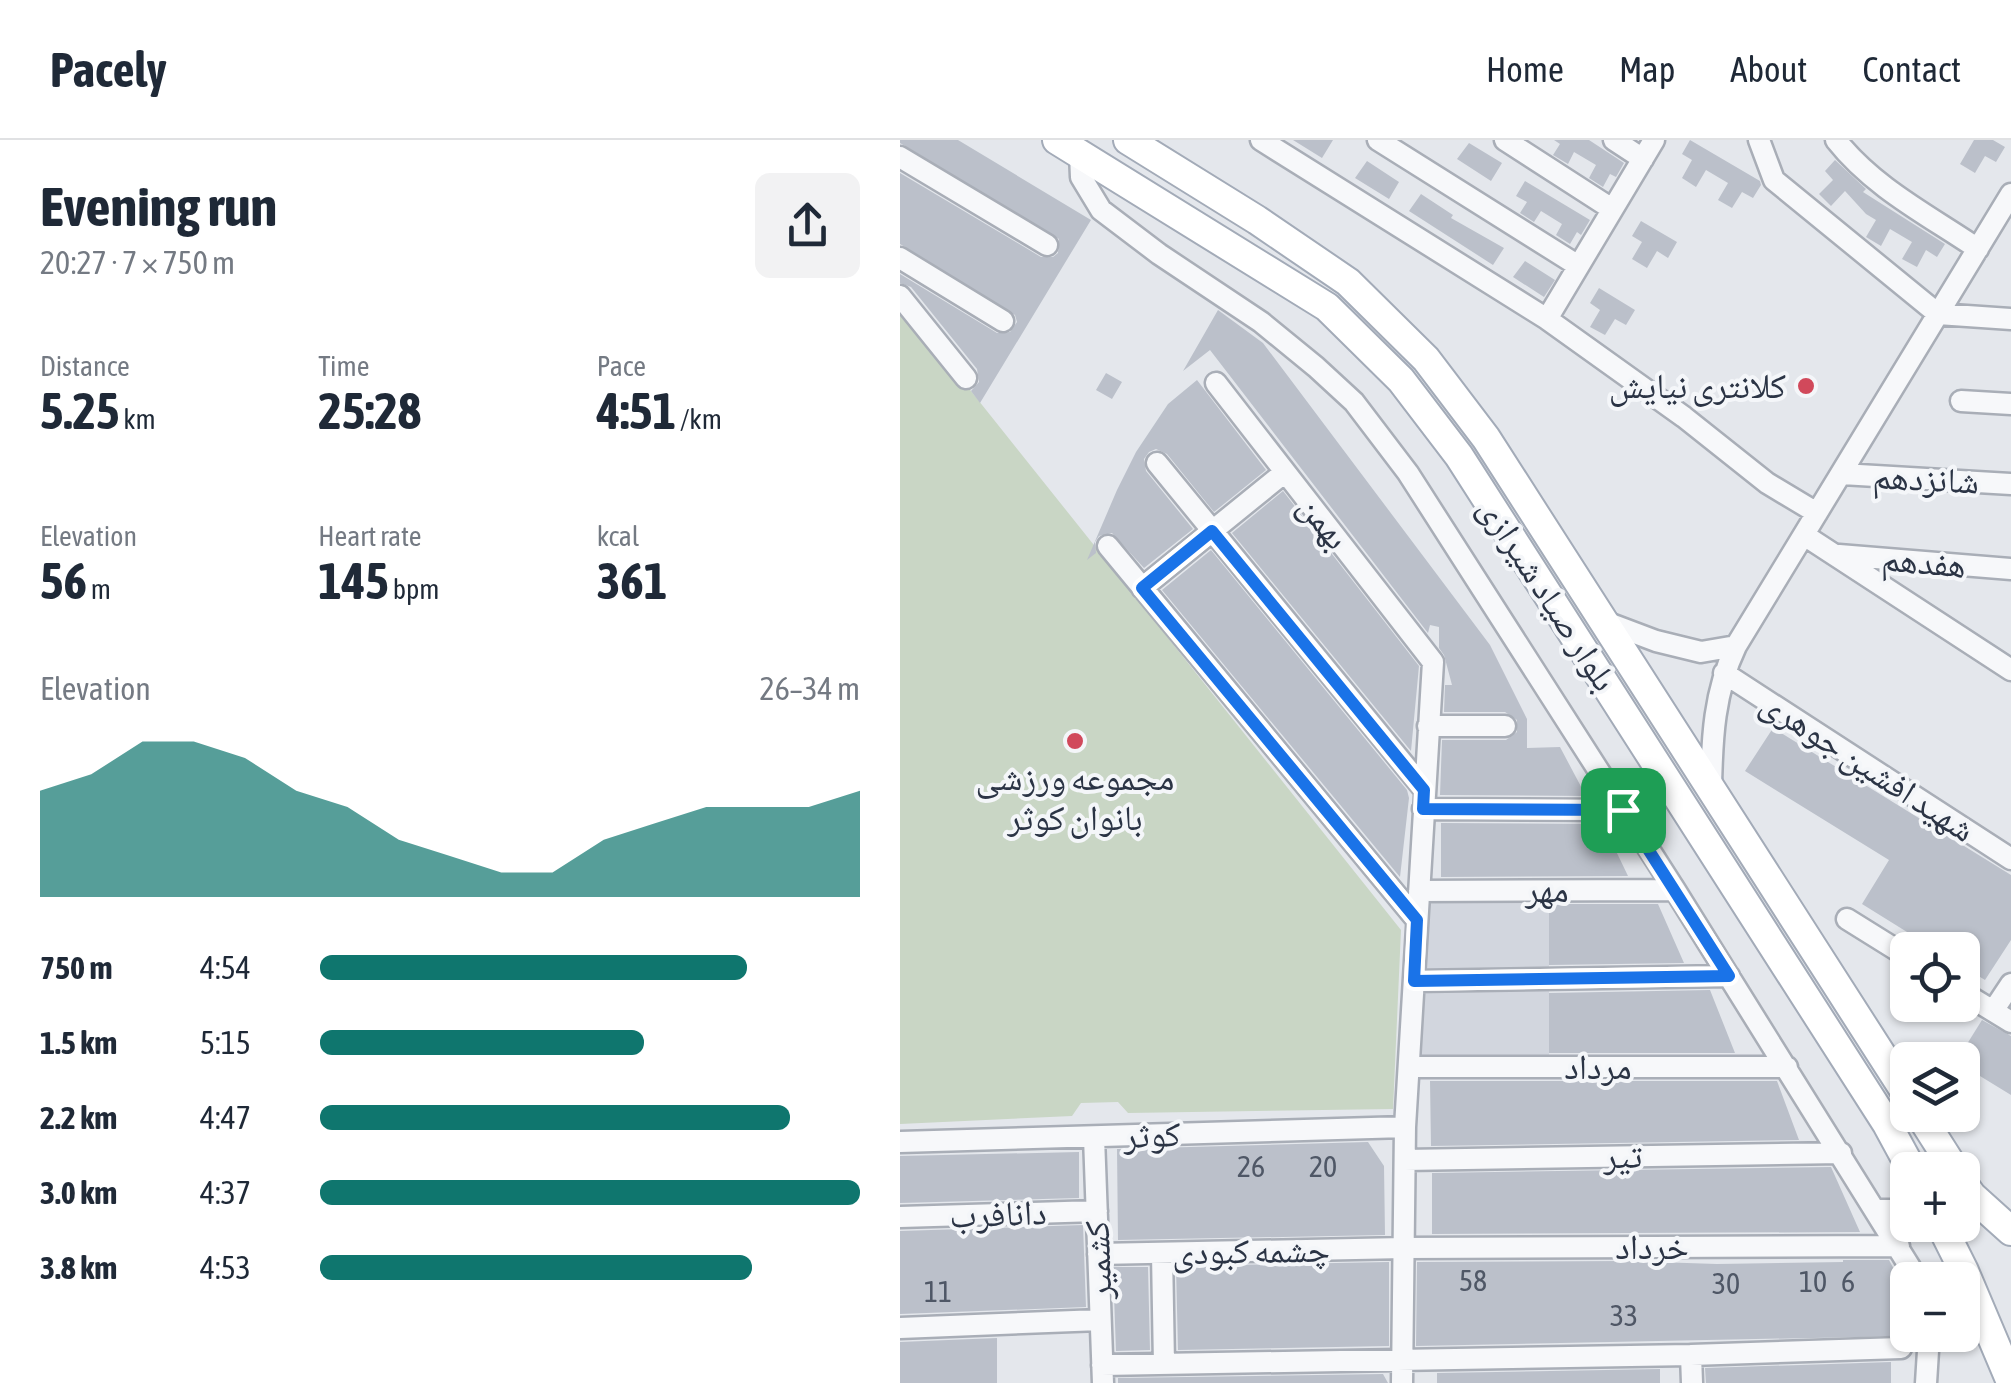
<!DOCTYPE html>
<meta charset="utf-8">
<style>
body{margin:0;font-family:"Asap Condensed","Noto Naskh Arabic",sans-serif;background:#f2f2f3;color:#1f2937;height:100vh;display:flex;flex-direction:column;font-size:38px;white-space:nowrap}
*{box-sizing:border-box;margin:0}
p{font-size:32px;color:#747a83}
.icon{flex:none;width:55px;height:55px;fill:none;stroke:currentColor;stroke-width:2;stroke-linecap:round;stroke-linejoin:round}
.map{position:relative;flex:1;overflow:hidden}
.panel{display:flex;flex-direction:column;background:#fff;width:900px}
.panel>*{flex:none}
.buttons{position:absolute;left:990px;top:792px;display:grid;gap:20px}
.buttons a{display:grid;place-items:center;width:90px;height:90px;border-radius:15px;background:#fff;box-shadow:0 2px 8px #0004;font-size:50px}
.pin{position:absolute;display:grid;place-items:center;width:85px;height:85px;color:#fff;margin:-42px;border-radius:20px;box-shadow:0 5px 15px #0006}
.round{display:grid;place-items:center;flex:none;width:105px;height:105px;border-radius:15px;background:#f2f2f3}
.headline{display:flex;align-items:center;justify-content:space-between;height:170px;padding:0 40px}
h1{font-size:55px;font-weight:700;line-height:75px}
.metrics{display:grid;grid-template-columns:repeat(3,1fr);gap:15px;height:170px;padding:10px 40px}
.metrics div{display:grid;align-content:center}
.metrics b{font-size:50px;font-weight:700}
.metrics small{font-size:28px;font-weight:400}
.metrics p{font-size:28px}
.chart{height:280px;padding:20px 40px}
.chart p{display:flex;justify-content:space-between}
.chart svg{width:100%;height:180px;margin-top:10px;fill:#0f766e;opacity:.7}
ul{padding:0 40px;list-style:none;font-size:32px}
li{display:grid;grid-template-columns:160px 120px 1fr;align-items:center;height:75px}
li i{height:25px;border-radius:12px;background:#0f766e}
header{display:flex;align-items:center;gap:60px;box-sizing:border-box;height:140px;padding:0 50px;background:#fff;border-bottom:2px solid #e0e1e3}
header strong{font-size:48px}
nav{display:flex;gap:55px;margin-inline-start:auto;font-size:35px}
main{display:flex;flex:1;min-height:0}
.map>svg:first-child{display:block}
.built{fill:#d2d6de}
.green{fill:#c9d6c5}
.building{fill:#bbc0ca}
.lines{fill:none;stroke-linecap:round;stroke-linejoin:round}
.minor-casing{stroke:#a9aeb7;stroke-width:25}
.major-casing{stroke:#a3abb8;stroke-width:32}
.minor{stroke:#f7f8fa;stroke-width:20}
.major{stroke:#fff;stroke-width:28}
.route-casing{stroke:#fff;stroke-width:20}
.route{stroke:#1a73e8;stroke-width:12}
.poi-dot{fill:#d1495b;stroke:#f4f6f9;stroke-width:4}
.labels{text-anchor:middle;stroke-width:8;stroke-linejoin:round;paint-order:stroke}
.number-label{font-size:30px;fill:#4f5766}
.poi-label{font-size:35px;fill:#2b3445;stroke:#f4f6f9;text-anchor:end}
.street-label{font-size:35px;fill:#2b3445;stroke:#f4f6f9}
</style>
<header>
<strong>Pacely</strong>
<nav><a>Home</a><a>Map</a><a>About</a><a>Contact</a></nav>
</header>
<main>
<section class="panel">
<div class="headline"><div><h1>Evening run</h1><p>20:27 · 7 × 750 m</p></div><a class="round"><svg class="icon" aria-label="share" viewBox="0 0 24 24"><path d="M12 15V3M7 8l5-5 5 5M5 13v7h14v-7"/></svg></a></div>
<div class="metrics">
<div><p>Distance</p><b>5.25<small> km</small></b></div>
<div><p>Time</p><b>25:28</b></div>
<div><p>Pace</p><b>4:51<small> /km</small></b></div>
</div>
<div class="metrics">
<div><p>Elevation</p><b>56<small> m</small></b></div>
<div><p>Heart rate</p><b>145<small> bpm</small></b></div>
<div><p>kcal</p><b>361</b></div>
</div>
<div class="chart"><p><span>Elevation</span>26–34 m</p>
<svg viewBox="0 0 160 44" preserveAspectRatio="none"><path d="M0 44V18L10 14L20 6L30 6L40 10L50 18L60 22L70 30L80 34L90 38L100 38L110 30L120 26L130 22L140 22L150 22L160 18V44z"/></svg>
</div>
<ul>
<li><b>750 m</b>4:54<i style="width:79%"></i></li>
<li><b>1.5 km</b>5:15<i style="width:60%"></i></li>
<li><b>2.2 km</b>4:47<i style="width:87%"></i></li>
<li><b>3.0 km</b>4:37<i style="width:100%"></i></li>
<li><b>3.8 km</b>4:53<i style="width:80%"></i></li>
</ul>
</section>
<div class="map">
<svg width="1111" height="1243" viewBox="0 0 1111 1243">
<rect width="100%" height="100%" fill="#e4e7ec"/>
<path class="built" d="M649,757V834H530L523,827L524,758Z
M649,847V924L528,923L521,915L522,849Z"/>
<path class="green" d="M0,162L501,790L493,969L228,973L218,962L181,963L172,976L0,984Z"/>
<path class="building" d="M0,0H58L191,80L80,263L71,251L79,242L77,229L11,147L0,143V134L97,193L110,192L117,182L115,175L0,104V33L141,117H153L158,113L159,99L0,3Z
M393,0H433L422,18Z
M654,0H689L724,23L716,37L710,34L703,47L689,38L696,25L674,12L668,24L653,15L660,4Z
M790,0L860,41L861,45L853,58L842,52L832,68L818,60L828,43L806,30L796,47L782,38L792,20L782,14Z
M1074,0H1093L1105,7L1096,22L1085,16L1075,33L1060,24Z
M569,3L602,23L591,41L557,19Z
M935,20L966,49L963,52L1045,104L1037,117L1026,110L1017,127L1002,119L1012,102L990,89L981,106L966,97L976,80L966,74L945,51L931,66L919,54L933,40L925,31Z
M467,21L499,42L489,59L455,38Z
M625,41L690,80L681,95L677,92L670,104L656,95L662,84L641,71L634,82L620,73L627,62L616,56Z
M521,54L553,75L551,78L604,108L593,125L509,71Z
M741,81L777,102L768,118L757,111L747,128L732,119L742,102L732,96Z
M625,121L655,140L644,157L613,137Z
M699,148L735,170L726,185L715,179L705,195L690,187L700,170L690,163Z
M318,170L363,203L590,505L627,579V608L660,607L686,656L540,655L542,600H606L617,592V580L605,572H544L545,545H552L544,515L539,508V487L530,485L528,493L310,210L283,231Z
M206,233L222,242L212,259L196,250Z
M297,240L366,330L314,372L267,314L256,309L249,312L244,319L246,331L293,389L244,428L212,393L199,396L195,402L196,413L187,420L217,350L236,312L268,264Z
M383,351L519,526L511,611L332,393Z
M311,410L507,650L509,658L500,737L262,450Z
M873,588L1111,735V800L1085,840L1062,826V810H1036L962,764L989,720L845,631Z
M541,683L703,684L728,736L541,737Z
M649,764H758L784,823L649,825Z
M810,850L835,913H649V853Z
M1082,880L1111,896V955L1062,925V920H1057Z
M530,941H877L899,1000L531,1006Z
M468,1002L484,1026L485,1095L218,1100L217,1009Z
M179,1012V1058L0,1063V1016Z
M931,1027L960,1092L532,1094V1033Z
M183,1085L186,1167L0,1174V1091Z
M943,1120H989L1008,1155V1196L516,1206L517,1122L726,1121L817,1124L943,1122Z
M489,1122V1206L278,1210L276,1126Z
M213,1127H248L250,1210L216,1211Z
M97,1198V1243H0V1202Z
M991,1222V1243H806L805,1228Z
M760,1229V1243H537V1233Z
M483,1234L488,1243H218V1238Z"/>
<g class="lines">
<g class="minor-casing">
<path id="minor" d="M361,0L647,179L784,277L867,343L917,373
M478,0L677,125
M605,0L712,69
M714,0L743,19
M859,0L874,40L1038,174L1111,179
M936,0C974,48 1028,75 1078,109
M180,14L181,37L201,70L259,114L361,182L416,227L454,262L508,333L775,750L1018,1140
M0,17L147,105
M0,118L103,181
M0,156L66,238
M647,179L754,0
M316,243L533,522L505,987L502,1243
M1061,261L1111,264
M257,323L524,649
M942,334L1111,344
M904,395L1111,530
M208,406L517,780
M939,415L1111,429
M242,448L385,332
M703,481L756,501L801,512L836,506C814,552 812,598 811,647
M836,506L1111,54
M824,533L1111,719
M528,586H605
M523,669L723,670
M519,751L775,750
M947,779L1008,817
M514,841L829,836
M1062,852L1111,882
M1093,871L1111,844
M510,927H887
M194,997L203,1243
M0,1002L505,987
M505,1020L941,1013
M976,1070H1008
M0,1077L197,1071
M262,1113L264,1224
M198,1114L504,1108L999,1106
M0,1188L200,1180
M791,1215L792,1243
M202,1225L791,1215L1001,1208
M1026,1243L1029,1195"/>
</g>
<g class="major-casing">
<path id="major" d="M157,0L427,167L501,240L559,316L987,984L1012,1030
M228,0L357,80L448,142L526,219L586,298L1008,956
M1020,975L1055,1030
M1062,1042L1072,1056L1111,1091
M1041,1085L1064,1131L1111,1242"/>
</g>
<use href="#minor" class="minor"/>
<use href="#major" class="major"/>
</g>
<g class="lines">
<g class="route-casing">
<path id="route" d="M312,391L524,650L523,669L723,670L829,836L514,841L517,780L242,448Z"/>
</g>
<use href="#route" class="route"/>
</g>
<g class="poi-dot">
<circle cx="906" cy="246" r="10"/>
<circle cx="175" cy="601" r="10"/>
</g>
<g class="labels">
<g class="number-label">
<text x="351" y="1037">26</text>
<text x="423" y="1037">20</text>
<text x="573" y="1151">58</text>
<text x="913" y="1152">10</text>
<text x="948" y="1152">6</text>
<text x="826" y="1154">30</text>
<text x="38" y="1162">11</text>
<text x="724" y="1186">33</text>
</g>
<g class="poi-label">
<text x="886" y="258">کلانتری نیایش</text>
<text x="175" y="650" text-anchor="middle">مجموعه ورزشی<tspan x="175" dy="40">بانوان کوثر</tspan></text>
</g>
<g class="street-label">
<text transform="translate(1026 339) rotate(3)" y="12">شانزدهم</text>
<text transform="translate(424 382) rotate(52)" y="12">بهمن</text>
<text transform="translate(1024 422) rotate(5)" y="12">هفدهم</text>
<text transform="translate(648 454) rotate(57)" y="12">بلوار صیاد شیرازی</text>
<text transform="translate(968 626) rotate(33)" y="12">شهید افشین جوهری</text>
<text x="647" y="762">مهر</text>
<text x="698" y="939">مرداد</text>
<text transform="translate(252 995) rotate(-2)" y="12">کوثر</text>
<text transform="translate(723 1016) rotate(-1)" y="12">تیر</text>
<text transform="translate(98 1074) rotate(-2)" y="12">دانافرب</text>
<text x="752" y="1119">خرداد</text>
<text transform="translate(351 1111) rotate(-1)" y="12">چشمه کبودی</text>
<text transform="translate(198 1120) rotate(-92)" y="12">کشمیر</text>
</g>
</g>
</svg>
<div class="buttons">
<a><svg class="icon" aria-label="locate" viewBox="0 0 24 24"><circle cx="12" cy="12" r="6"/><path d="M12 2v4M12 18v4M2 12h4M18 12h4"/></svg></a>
<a><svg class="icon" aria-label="layers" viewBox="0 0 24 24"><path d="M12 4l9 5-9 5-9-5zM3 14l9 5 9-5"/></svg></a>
<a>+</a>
<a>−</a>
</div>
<div class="pin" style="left:723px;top:670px;background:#1e9e55"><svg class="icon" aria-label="arrive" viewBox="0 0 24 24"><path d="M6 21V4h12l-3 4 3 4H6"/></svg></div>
</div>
</main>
